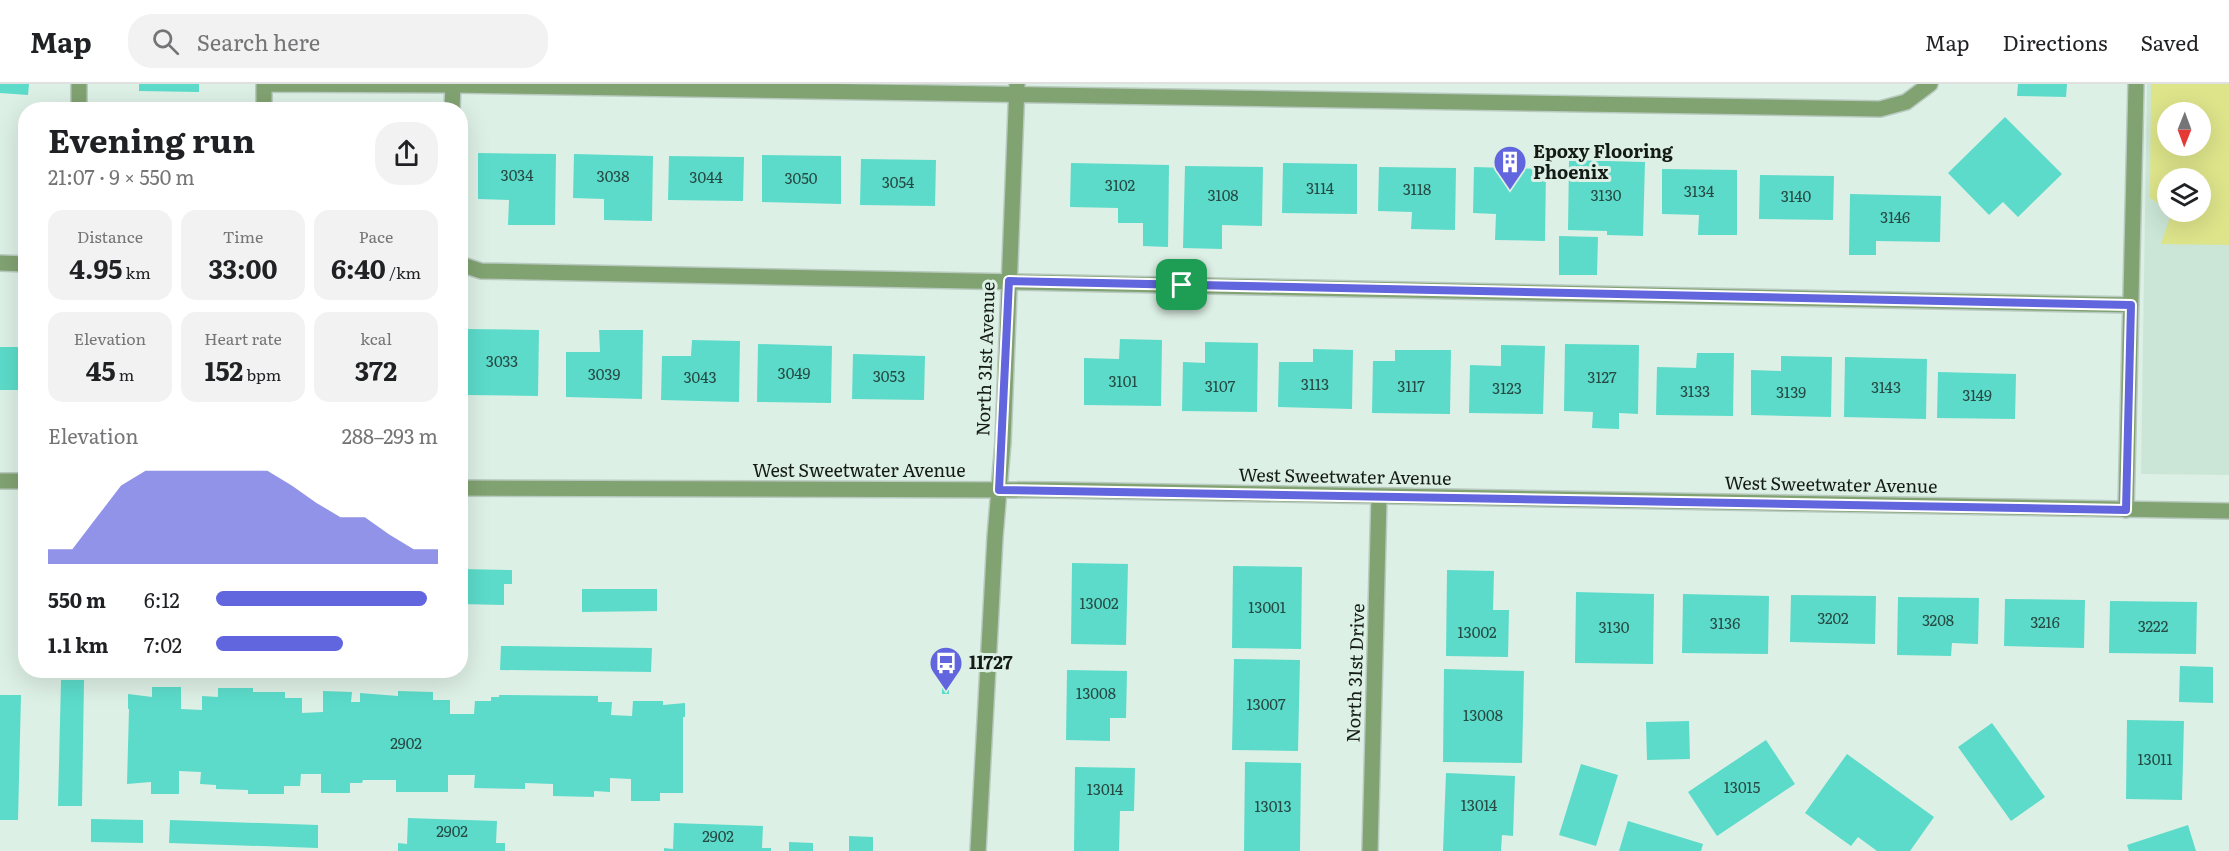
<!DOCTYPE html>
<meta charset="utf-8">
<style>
body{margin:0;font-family:Literata,serif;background:#f2f2f2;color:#202124;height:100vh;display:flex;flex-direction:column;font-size:22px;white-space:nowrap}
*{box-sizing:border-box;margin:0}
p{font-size:20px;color:#757577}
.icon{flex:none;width:33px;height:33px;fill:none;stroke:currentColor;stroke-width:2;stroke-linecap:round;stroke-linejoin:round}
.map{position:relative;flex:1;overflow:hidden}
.side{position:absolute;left:18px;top:18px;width:450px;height:576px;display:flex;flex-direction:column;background:#fff;border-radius:24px;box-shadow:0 6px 24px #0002}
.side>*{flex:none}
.needle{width:39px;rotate:181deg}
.tools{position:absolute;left:2157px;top:18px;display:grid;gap:12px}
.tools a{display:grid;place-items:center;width:54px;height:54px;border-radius:50%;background:#fff;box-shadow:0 6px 24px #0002;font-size:30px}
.pin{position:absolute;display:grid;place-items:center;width:51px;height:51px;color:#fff;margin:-26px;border-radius:12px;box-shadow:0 3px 9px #0006}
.round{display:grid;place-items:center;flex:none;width:63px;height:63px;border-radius:24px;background:#f2f2f2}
.headline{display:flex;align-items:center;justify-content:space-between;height:102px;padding:0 30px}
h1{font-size:33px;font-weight:700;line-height:45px}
.figures{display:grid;grid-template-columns:repeat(3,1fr);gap:9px;height:102px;padding:6px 30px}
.figures div{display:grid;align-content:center;border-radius:15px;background:#f2f2f2;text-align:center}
.figures b{font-size:26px;font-weight:700}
.figures small{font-size:16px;font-weight:400}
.figures p{font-size:16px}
.chart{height:168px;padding:12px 30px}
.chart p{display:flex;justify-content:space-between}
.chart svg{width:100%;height:108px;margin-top:6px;fill:#6266de;opacity:.7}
ul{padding:0 30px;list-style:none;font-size:20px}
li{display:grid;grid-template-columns:96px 72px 1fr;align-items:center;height:45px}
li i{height:15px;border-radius:8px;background:#6266de}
header{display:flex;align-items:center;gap:36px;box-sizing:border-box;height:84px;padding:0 30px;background:#fff;border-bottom:2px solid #e0e0e0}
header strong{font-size:28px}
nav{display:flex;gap:33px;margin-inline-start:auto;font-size:21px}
.search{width:420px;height:54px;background:#f2f2f2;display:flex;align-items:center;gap:15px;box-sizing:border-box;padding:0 21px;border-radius:24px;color:#757577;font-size:22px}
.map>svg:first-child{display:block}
.built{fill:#cbe6d6;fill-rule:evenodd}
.green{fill:#dde48a;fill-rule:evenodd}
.building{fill:#5cdbca}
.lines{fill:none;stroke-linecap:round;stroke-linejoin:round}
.service-casing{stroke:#b9cac0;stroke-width:18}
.minor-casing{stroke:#b9cac0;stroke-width:18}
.tertiary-casing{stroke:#b9cac0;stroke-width:18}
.service{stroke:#81a271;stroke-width:15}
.minor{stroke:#81a271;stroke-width:15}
.tertiary{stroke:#81a271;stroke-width:15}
.route-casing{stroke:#fff;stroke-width:12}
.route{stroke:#6266de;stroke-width:8}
.labels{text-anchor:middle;stroke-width:6;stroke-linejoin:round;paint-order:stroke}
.number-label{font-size:15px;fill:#264b44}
.poi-label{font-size:18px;font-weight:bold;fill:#141b17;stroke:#ddf0e5;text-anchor:start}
.street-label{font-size:18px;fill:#141b17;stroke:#ddf0e5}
</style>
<header>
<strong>Map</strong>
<div class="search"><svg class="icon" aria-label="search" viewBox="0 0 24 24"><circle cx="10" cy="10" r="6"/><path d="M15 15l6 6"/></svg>Search here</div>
<nav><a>Map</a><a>Directions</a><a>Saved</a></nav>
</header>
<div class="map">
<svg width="2229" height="767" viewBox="0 0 2229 767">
<rect width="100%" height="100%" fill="#ddf0e5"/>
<path class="built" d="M2147,0H2229V391L2141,390ZM2168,28H2200V62H2168ZM2168,94H2200V128H2168Z"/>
<path class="green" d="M2151,0H2229V161L2161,160L2172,128H2200V94H2168L2167,125L2150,114ZM2168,28H2200V62H2168Z"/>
<path class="building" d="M0,0H29L28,11L0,9Z
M139,0H199V8L139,7Z
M2018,0H2067L2066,13L2017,12Z
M2005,33L2062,90L2018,133L2003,118L1989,131L1948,89Z
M478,69L556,70L555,141H508L509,116L478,115Z
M574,70L653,72L652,137L604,136V115L573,114Z
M762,71L841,72V120L762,118Z
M669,72L744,73L743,117L668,116Z
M861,75L936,76L935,122L860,121Z
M1569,76L1645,78L1643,152L1607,151V147L1568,146Z
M1071,79L1169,81L1168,163L1143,162V139H1118V124L1070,123Z
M1283,79L1357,80V130L1282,129Z
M1185,82L1263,83L1262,142L1222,141V165L1183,164Z
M1379,83L1456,84L1455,146L1411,145L1412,128L1378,127Z
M1474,83L1546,85L1545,157L1495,156L1496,130L1473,129Z
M1662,85L1737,86V151H1698L1699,131L1662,130Z
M1760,91L1834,92L1833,136L1759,135Z
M1850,110L1941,112L1940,158L1876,157V171H1849Z
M1559,152L1598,153L1597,191H1559Z
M467,245L539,246L538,312L466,311Z
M599,246H643L642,315L566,313V268H600Z
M1120,255L1162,256L1161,322L1084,321V274L1119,275Z
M692,256L740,257L739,318L661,316L662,272H691Z
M1205,258L1258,259L1257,328L1182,327L1183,278L1205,279Z
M758,260L832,262L831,319L757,318Z
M1565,260L1639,261L1638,330L1619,329V345L1592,344L1593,328L1564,327Z
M1501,261L1545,262L1543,330L1469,329L1470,281L1501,282Z
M0,263H26V306H0Z
M1313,265L1353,266L1352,325L1278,323L1279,278H1313Z
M1395,266H1451L1450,330L1372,329L1373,277H1395Z
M1697,269H1734L1733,332L1656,331L1657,283L1696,284Z
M853,270L925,272L924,316L852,315Z
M1781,272L1832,273L1831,333L1751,331V286L1781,287Z
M1845,273L1927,275L1926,335L1844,333Z
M1938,288L2016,290L2015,335L1937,334Z
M1072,479L1128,480L1126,561L1071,560Z
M1233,482L1302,483L1301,565L1232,564Z
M460,485L512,486V500H504V521L460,520Z
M1447,486L1494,487L1493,526H1509L1508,573L1446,572Z
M582,505H657V527L582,528Z
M1576,508L1654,510L1653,580L1575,579Z
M1683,510L1769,512L1768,570L1682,569Z
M1791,511L1876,512L1875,560L1790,558Z
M1898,513L1979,514L1978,560L1952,559L1951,572L1897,571Z
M2005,515L2085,516L2084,564L2004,562Z
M2110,517L2197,518L2196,570L2109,569Z
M501,562L652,564L651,588L500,586Z
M1234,575L1300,576L1298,667L1232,666Z
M2180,582L2213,583V619L2179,618Z
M1444,585L1524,587L1522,679L1443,678Z
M1067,586L1127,587L1126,634H1110V657L1066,656Z
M942,594H949V610H942Z
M61,596H84L82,722H58Z
M152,603H181V625L202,626V612L218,613V604H253V608H285V614H302V629L323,628V607L352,608L351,618H360V609L398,612V607L433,608V616H450V630H474L475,617H491V613H499V611L598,612V618H612L611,631L632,632L633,617H663V621L685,619V633H683V709H660V717H631V695L610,694V708L594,707V713L553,712V700L525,699V705L474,704L475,691H448V708H396V696H363L362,699H350V709H321V690H301L300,702H284V710H248V706L216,705V701L200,700L201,688L179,687V710H151V698L127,700L129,625H128V610L152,613Z
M0,611H21L18,736H0Z
M2127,636L2184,637L2182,716L2126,715Z
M1689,637L1690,675L1647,676L1646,638Z
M1992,639L2045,713L2011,737L1958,663Z
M1766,656L1795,700L1717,752L1688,708Z
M1847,670L1934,733L1910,767H1877L1858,753L1851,762L1805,729Z
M1245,678L1301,679L1300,767H1244Z
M1581,680L1618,691L1596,762L1559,751Z
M1075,683L1135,684L1134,727H1120L1119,767H1074Z
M1446,689L1515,692L1513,752L1502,751L1501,767H1443Z
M408,734L497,737L496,759H505V767H398V759L407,760Z
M91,735L143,736V759L91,758Z
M170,736L318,741V764L169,759Z
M1628,737L1703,760L1701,767H1619Z
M674,739L763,742L762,764H771V767H664V764L673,765Z
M2188,741L2196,767H2129L2127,761Z
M849,752L873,753V767H849Z
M789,758L813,759V767H789Z"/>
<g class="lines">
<g class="service-casing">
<path id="service" d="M79,26V0
M452,26L453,0
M460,177L463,181L481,187L2131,221
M0,179L26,180
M2126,426L2136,0"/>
</g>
<g class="minor-casing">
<path id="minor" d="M264,0L453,1L1880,25L1906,18L1930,0
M264,26V0
M1370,767L1379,413"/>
</g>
<g class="tertiary-casing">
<path id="tertiary" d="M0,397H26
M460,404L1054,406L2229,427
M978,767L995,453L1003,358L1017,0"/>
</g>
<use href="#service" class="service"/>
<use href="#minor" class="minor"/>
<use href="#tertiary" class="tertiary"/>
</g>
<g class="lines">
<g class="route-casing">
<path id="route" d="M1009,197L2131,221L2126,426L999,406Z"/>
</g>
<use href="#route" class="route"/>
</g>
<defs>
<g id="building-pin" transform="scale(1.725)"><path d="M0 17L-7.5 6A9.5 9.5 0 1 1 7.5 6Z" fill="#6266de" stroke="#ddf0e5"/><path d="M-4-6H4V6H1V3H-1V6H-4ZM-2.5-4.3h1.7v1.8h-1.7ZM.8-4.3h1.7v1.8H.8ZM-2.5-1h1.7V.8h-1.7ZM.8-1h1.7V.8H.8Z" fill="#fff"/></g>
<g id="bus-pin" transform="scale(1.725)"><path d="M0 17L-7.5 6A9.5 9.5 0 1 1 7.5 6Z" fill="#6266de" stroke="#ddf0e5"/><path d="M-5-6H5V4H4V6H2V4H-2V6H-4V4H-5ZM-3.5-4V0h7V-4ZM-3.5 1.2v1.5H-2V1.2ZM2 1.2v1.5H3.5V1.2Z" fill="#fff"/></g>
</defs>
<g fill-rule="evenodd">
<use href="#building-pin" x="1510" y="78"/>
<use href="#bus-pin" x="946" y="579"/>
</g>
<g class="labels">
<g class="number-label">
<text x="517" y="97">3034</text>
<text x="613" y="98">3038</text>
<text x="706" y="99">3044</text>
<text x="801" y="100">3050</text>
<text x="898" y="104">3054</text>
<text x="1120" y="107">3102</text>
<text x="1320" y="110">3114</text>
<text x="1417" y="111">3118</text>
<text x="1699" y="113">3134</text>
<text x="1223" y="117">3108</text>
<text x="1606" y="117">3130</text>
<text x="1796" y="118">3140</text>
<text x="1895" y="139">3146</text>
<text x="502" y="283">3033</text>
<text x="794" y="295">3049</text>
<text x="604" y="296">3039</text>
<text x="889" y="298">3053</text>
<text x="700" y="299">3043</text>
<text x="1602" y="299">3127</text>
<text x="1123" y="303">3101</text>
<text x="1315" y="306">3113</text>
<text x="1220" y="308">3107</text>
<text x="1411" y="308">3117</text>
<text x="1886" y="309">3143</text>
<text x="1507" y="310">3123</text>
<text x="1695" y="313">3133</text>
<text x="1791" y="314">3139</text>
<text x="1977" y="317">3149</text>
<text x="1099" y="525">13002</text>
<text x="1267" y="529">13001</text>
<text x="1833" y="540">3202</text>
<text x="1938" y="542">3208</text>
<text x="2045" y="544">3216</text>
<text x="1725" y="545">3136</text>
<text x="2153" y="548">3222</text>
<text x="1614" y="549">3130</text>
<text x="1477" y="554">13002</text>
<text x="1096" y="615">13008</text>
<text x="1266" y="626">13007</text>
<text x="1483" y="637">13008</text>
<text x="406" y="665">2902</text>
<text x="2155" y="681">13011</text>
<text x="1742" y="709">13015</text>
<text x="1105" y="711">13014</text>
<text x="1479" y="727">13014</text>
<text x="1273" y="728">13013</text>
<text x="452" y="753">2902</text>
<text x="718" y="758">2902</text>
</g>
<g class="poi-label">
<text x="1533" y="74">Epoxy Flooring<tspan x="1533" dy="21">Phoenix</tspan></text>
<text x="969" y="585">11727</text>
</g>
<g class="street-label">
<text transform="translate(986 275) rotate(-88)" y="6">North 31st Avenue</text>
<text x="859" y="393">West Sweetwater Avenue</text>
<text transform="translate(1345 393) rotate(1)" y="6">West Sweetwater Avenue</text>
<text transform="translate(1831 401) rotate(1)" y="6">West Sweetwater Avenue</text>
<text transform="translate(1356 589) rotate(-88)" y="6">North 31st Drive</text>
</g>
</g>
</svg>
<div class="tools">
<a><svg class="needle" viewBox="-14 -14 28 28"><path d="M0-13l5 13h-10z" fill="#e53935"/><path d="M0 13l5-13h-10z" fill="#757577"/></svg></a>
<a><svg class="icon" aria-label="layers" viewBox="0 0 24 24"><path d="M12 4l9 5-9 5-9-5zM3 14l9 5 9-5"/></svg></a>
</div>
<div class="pin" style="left:1182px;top:201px;background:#1e9e55"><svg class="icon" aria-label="arrive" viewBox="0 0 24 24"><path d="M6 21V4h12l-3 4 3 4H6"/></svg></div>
<section class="side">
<div class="headline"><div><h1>Evening run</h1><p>21:07 · 9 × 550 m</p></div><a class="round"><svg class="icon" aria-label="share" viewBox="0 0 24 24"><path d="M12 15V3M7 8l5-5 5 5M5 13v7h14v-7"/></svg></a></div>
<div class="figures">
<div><p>Distance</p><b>4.95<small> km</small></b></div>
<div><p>Time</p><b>33:00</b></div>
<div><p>Pace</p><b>6:40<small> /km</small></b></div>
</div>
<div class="figures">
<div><p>Elevation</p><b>45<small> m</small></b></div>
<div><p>Heart rate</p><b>152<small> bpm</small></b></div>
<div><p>kcal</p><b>372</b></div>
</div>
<div class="chart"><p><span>Elevation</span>288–293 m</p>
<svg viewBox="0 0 160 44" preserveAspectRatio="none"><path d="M0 44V38L10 38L20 25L30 12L40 6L50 6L60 6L70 6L80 6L90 6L100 12L110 19L120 25L130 25L140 32L150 38L160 38V44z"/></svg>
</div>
<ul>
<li><b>550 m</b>6:12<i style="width:95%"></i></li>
<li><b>1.1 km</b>7:02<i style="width:57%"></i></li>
</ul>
</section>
</div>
